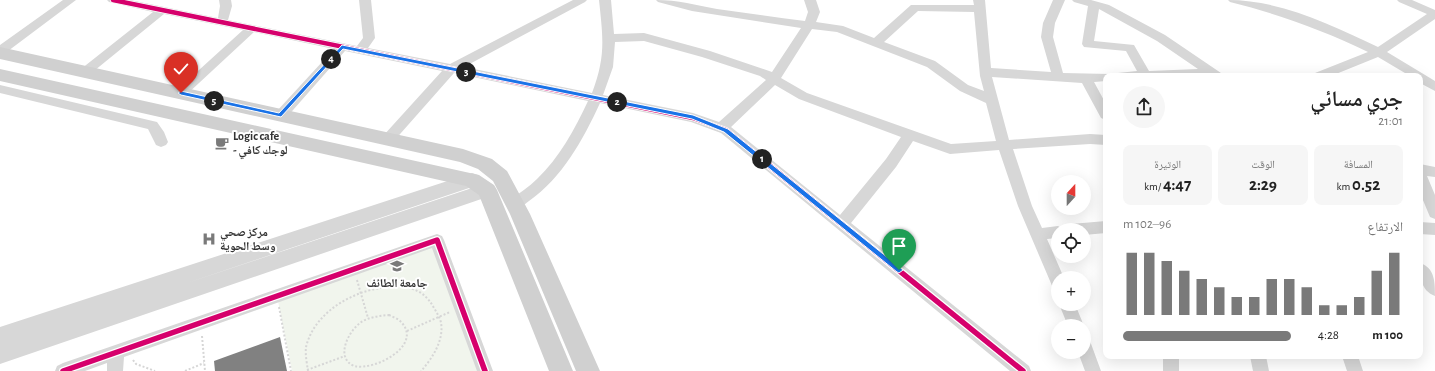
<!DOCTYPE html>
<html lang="ar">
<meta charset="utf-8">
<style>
body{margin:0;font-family:"Alegreya Sans","Noto Naskh Arabic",sans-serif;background:#f6f6f6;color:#222;direction:rtl;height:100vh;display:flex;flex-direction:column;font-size:15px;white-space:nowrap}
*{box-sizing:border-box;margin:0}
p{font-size:13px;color:#767676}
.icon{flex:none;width:22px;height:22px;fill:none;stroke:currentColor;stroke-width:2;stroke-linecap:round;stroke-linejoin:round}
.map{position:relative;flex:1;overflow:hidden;direction:ltr}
.sheet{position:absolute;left:1103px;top:73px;width:320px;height:286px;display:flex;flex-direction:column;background:#fff;border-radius:8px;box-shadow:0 4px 16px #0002;direction:rtl}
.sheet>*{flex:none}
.needle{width:26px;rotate:21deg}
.tools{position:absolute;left:1051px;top:175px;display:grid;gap:8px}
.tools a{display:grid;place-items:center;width:40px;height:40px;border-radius:50%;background:#fff;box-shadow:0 4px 16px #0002;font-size:20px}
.pin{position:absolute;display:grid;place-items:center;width:34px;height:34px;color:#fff;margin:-41px -17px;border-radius:50% 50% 50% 0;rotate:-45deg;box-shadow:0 0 4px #0007}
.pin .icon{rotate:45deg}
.km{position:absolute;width:20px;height:20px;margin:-10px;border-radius:50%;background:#222;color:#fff;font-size:11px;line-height:20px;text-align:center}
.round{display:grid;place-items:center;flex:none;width:42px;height:42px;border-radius:21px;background:#f6f6f6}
.head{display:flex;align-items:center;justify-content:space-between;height:68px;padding:0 20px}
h1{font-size:22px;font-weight:600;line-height:30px}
.metrics{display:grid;grid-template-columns:repeat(3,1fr);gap:6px;height:68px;padding:4px 20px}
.metrics div{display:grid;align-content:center;border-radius:8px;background:#f6f6f6;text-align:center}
.metrics b{font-size:17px;font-weight:600}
.metrics small{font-size:11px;font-weight:400}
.metrics p{font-size:11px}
.chart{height:112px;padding:8px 20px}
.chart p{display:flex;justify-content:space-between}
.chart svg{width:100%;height:72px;margin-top:4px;stroke:#7a7a7a;stroke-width:6}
ul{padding:0 20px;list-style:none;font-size:13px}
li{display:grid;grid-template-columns:64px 48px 1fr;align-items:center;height:30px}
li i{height:10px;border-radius:5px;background:#7a7a7a}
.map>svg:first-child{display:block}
.green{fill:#f1f5ed}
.building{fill:#818181}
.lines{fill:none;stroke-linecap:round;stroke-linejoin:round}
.path{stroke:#d6d6d6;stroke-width:2;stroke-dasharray:2 2;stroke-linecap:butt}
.minor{fill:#d7d7d7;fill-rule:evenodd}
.tertiary{fill:#d7d7d7;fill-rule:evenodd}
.secondary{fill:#d0d0d0;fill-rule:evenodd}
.cycleway-far1-casing{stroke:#fff;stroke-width:6}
.cycleway-casing{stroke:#fff;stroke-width:8}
.cycleway-far1{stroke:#d6006c;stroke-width:4.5}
.cycleway{stroke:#d6006c;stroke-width:5.5}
.route{fill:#1a73e8;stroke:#fff}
.labels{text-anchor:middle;stroke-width:4;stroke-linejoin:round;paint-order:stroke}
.poi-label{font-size:12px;font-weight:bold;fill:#333;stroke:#fff;text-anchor:start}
</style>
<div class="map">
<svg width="1435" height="371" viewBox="0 0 1435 371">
<rect width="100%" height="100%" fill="#fff"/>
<path class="green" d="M437,240L485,371H292L277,296Z"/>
<path class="building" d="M280,337L287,371H215L214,361Z"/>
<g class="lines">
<path class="path" d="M357,280L368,318
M279,307L291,371
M389,315C393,317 399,319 402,323C422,346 375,371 354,366C335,358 348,332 360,323C368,317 379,316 389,315Z
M407,331L450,312
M202,336L205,371
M133,360L136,364L155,371
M307,370L345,356
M185,371L204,363
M308,371C307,364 305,354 306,347C315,309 361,286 396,287C400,287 405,287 409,288C421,291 428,297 434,308C436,311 438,315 440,319C446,337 433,358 421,371"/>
<path class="minor" d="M63,0H76L4,54L0,55V45Z
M107,0H130L218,18L220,6L219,0H231L232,6L228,20L357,46L363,38L359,0H371L375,38L368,48L450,64L573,0H587L585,2L464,67L592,93C606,56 603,38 599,0H611L614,34L644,33L710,51L772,72L801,28L692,11L658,2L656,0C678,0 696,5 717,9C746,13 775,17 805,21L808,12L804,0H816L820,12L816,22L843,26L874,38L911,5H974L973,0H985L991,68L1051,72L1041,37L1043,23L1053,0H1065L1055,23L1053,37L1063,73L1110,74L1112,76H1106V81L1094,82L1106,104V120L1101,118L1082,83L992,77L1009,140L1090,134L1106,135V145L1090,144L1013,149L1032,206L1042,228L1058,226L1064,229L1066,226L1071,224L1106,221V233L1084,235V230H1058V238L1047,239L1064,278H1058V289L1053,288L1018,206L999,150L950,154L913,141L896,167L851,223L1029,366L1031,371H1010L721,133L691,122L600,103C583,140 562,178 529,201C522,206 518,211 510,208L508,204L510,200C519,193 529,187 537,179C559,158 575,129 588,101L454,73L393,142L388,144L383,142L381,139L383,136L442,71L345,51L286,118L281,120L276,118L275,115L276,112L334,49L254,32L185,96L181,97L177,96L175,93L177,90L243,30L164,14L89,75H81L79,72L81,69L153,12L109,2ZM918,11L974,12L980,76L984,91L968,85L935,61L884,42ZM812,29L837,32L927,67L960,91L986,103L996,141L951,144L807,93L781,78ZM644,41L702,57L760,76L766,80L719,122L693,113L603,95L613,67L615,42ZM775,85L799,99L901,137L886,159L840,215L731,127Z
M1072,0H1091L1109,5L1165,35L1221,73L1223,76H1116L1118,73L1137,71L1126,51L1084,47L1082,44L1088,6L1074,2ZM1099,9L1157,41L1198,69L1149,71L1134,45L1094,41Z
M1228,0C1280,0 1332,25 1378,47L1427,14L1399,2L1397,0H1412L1435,10V19L1387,52L1435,81V91L1420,83V76H1410L1378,57L1331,76H1313L1315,73L1368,52C1323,30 1278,14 1230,2Z
M0,85L157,122L164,132L168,142L166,145L161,147L156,145L148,129L0,93Z
M1420,164L1435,167V177L1427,176L1435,195V219L1430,217L1420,193Z
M1420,222L1435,223V235L1420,234Z
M437,234L442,236L444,240L493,371H477L432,248L124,357L123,371H107V363L85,371H55L57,366L63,363Z
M1420,263C1435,268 1435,282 1435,296C1420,290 1420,276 1420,263Z
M1059,304H1075L1084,326H1068Z
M1084,339L1090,341L1101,371H1085L1078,352H1084Z
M1163,356H1179V371H1163Z
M1250,356H1266L1269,371H1253Z
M1342,356H1358L1363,371H1347Z"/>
<path class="tertiary" d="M472,173L478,175L481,180L478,185L184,284L487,183L493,185L496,190L493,195L0,364V327Z"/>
<path class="secondary" d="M0,47L463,149L492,159L507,171L530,214L600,371H576L510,214L493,181L478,169L460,162L0,59Z
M0,69L479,175L494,185L497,190L573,371H549L479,195L466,186L0,81Z"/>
<g class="cycleway-far1-casing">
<path id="cycleway-far1" d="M113,0L693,118L726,130L772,167"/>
</g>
<g class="cycleway-casing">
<path id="cycleway" d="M770,166L1023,371
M63,371L437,240L485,371"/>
</g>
<use href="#cycleway-far1" class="cycleway-far1"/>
<use href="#cycleway" class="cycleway"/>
</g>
<path class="route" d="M342,45L693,115L728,129L903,270L899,273L897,272L724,132L692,119L343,49L281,117L181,95L178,93L181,91L279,113Z"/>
<defs>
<g id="cafe-bare" transform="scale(1.08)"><path d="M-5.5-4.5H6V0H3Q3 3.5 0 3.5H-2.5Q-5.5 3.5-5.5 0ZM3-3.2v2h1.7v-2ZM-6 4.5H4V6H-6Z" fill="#7a7a7a" stroke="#fff" stroke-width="2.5" paint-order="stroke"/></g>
<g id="hospital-bare" transform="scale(1.08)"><path d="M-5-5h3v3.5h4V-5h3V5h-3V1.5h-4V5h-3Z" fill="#7a7a7a" stroke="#fff" stroke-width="2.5" paint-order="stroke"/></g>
<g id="university-bare" transform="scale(1.08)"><path d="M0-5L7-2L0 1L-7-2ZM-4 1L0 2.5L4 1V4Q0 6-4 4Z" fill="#7a7a7a" stroke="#fff" stroke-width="2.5" paint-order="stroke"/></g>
</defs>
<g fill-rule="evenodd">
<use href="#cafe-bare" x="222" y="143"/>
<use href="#hospital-bare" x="209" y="239"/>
<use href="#university-bare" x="397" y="266"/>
</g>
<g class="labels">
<g class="poi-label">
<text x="233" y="140">Logic cafe<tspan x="233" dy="14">- لوجك كافي</tspan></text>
<text x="220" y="236">مركز صحي<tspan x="220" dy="14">وسط الحوية</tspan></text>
<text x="397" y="287" text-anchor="middle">جامعة الطائف</text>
</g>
</g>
</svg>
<div class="tools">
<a><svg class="needle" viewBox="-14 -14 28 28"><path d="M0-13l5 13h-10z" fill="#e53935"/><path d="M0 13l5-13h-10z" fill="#767676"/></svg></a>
<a><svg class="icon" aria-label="locate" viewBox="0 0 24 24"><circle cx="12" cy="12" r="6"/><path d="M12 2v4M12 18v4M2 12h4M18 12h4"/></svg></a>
<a>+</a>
<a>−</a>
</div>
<div class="pin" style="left:899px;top:270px;background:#1e9e55"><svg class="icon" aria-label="arrive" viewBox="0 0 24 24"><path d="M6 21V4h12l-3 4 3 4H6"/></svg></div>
<div class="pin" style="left:181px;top:93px;background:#d93025"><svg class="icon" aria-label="check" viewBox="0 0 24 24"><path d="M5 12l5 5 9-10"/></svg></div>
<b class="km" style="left:762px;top:159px">1</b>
<b class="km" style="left:617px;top:102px">2</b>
<b class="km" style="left:466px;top:72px">3</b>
<b class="km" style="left:331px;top:59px">4</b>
<b class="km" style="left:214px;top:101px">5</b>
<section class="sheet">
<div class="head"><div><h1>جري مسائي</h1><p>21:01</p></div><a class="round"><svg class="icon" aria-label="share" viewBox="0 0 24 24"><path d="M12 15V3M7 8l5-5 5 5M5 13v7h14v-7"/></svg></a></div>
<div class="metrics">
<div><p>المسافة</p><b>0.52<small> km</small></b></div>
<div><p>الوقت</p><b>2:29</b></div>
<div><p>الوتيرة</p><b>4:47<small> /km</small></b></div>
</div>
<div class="chart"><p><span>الارتفاع</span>96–102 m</p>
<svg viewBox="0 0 160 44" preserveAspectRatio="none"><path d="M5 44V6M15 44V6M25 44V11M35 44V17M45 44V22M55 44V27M65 44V33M75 44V33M85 44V22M95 44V22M105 44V27M115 44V38M125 44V38M135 44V33M145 44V17M155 44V6"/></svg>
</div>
<ul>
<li><b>100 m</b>4:28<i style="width:100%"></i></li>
</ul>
</section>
</div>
